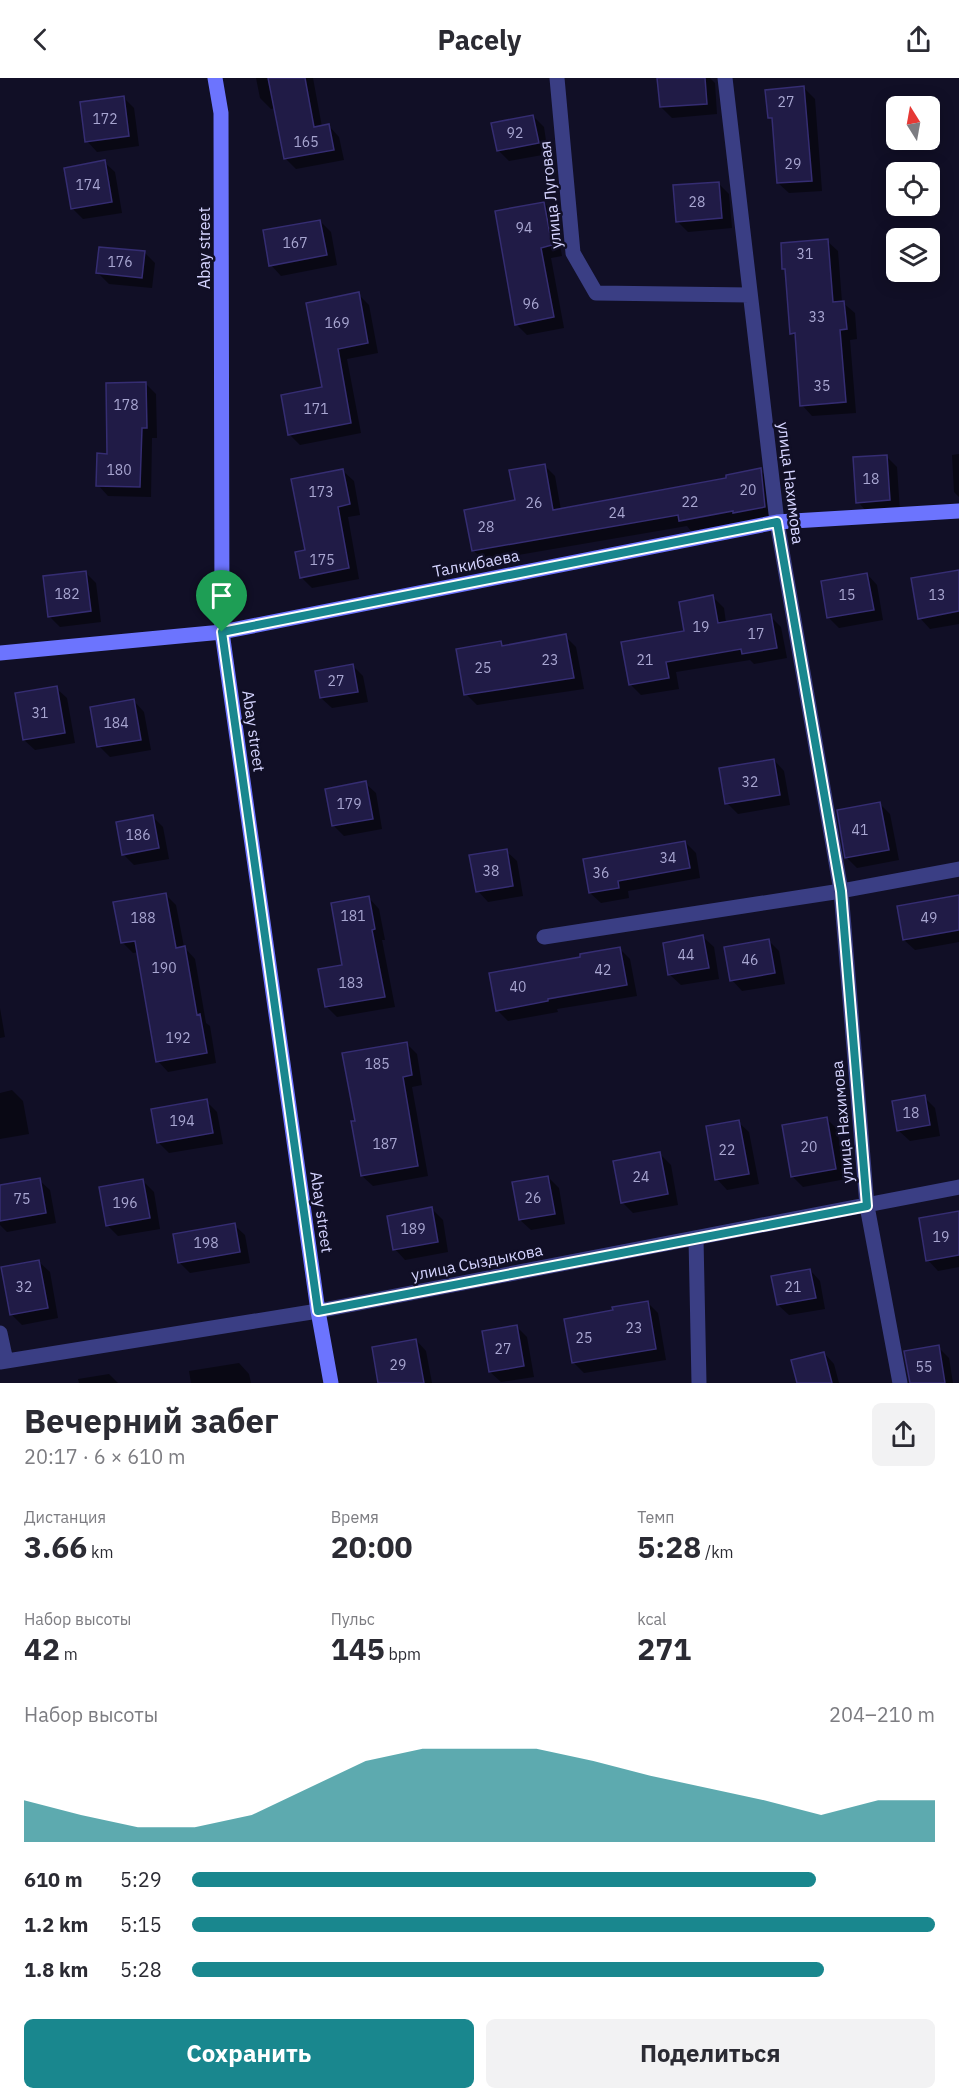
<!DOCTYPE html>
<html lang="ru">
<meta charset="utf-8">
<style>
body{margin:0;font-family:"IBM Plex Sans",sans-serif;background:#f2f2f3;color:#2b2b33;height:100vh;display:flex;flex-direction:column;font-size:22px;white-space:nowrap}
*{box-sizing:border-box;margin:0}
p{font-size:20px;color:#7c7c81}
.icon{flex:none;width:33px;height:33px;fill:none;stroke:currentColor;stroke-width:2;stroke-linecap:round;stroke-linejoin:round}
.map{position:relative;height:1305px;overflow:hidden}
.drawer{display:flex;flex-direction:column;background:#fff;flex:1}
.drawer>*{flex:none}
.needle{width:39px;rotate:349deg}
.fabs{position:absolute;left:886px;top:18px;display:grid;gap:12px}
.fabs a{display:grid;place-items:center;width:54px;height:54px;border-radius:9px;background:#fff;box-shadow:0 3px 15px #0003;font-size:30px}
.pin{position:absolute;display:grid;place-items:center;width:51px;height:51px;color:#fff;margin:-62px -26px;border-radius:50% 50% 50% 0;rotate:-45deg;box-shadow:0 0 6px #0007}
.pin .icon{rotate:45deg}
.round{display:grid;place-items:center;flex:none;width:63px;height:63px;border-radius:9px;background:#f2f2f3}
.overview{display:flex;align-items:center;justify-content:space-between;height:102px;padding:0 24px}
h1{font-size:33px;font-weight:700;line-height:45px}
.metrics{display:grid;grid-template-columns:repeat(3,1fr);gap:9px;height:102px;padding:6px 24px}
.metrics div{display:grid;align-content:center}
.metrics b{font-size:30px;font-weight:700}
.metrics small{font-size:16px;font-weight:400}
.metrics p{font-size:16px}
.chart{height:168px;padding:12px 24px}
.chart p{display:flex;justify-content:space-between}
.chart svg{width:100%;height:108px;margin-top:6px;fill:#19878e;opacity:.7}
.action{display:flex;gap:12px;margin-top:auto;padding:12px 24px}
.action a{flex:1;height:69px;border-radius:9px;background:#19878e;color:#fff;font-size:24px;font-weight:700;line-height:69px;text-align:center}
.action a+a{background:#f2f2f3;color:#2b2b33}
ul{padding:0 24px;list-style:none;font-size:20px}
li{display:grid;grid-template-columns:96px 72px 1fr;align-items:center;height:45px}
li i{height:15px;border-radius:8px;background:#19878e}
header{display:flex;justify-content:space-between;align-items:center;height:78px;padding:0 24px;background:#fff;font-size:27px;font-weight:700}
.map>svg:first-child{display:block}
.shadow{fill:#0007}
.building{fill:#201b46;stroke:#352d72;stroke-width:1.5}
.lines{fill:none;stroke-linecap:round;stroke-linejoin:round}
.street{stroke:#3a3e84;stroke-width:15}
.secondary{stroke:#6c74fe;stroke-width:15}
.route-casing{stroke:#fff;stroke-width:12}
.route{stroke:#19878e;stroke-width:8}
.labels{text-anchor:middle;stroke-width:5;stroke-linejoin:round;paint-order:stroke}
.number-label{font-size:14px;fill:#a8a6d1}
.street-label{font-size:16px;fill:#d5d4ff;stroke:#110f26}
</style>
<header><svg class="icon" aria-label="back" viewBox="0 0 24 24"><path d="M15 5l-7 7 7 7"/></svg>Pacely<svg class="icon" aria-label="share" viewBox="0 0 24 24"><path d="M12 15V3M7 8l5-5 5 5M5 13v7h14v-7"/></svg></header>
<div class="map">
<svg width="959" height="1305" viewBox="0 0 959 1305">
<rect width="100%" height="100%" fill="#110f26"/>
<path class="shadow" d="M256,0H313L322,49L329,48L339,59L344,82L296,91L285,80L275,30L271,31L260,20Z
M659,0H710L715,5L717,36L672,40L661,29Z
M804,10L815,21L822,113L789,115L778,105L774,44L769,39Z
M123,19L134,30L139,68L97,74L87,63Z
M533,38L544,49L548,76L509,83L498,72Z
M104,84L115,94L122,135L83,141L73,131Z
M719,106L729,116L732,150L688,154L677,143Z
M544,125L555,136L562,178L551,180L564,250L527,257L516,246Z
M320,143L331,154L337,187L281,198L271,187Z
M827,163L838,173L842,224L855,235L857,261L850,262L856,335L812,338L802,327L796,260L792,255L787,194L784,191Z
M144,174L155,185L152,210L109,206L98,195Z
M358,216L369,227L378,275L347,281L361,355L300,367L289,356L324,311L308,226Z
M145,305L156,316L157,360H152L151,419L108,418L98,407L109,377Z
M959,376V419L954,414L952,377Z
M886,378L897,389L900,433L868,435L858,424Z
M544,387L555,398L561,432L728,401L760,392L771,403L775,439L745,445L743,443L691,453L687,448L484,483L473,472L516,424Z
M343,393L354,403L360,437L348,439L359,501L312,510L301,499L306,473Z
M959,493V546L930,551L920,540Z
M85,494L96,505L101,544L60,549L49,538Z
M867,496L877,507L883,542L839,550L829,540Z
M713,519L724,530L726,545L770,538L781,549L787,580L754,586L750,582L676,594L679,611L641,617L631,607L686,555Z
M565,558L576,569L584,611L477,627L466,616L500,565L505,569Z
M352,587L363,598L368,624L332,630L321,620Z
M56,610L67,620L75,665L35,672L24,662Z
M134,623L144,634L151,672L110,679L99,668Z
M774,682L784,693L790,727L738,736L727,725Z
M365,705L376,715L382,751L344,758L333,747Z
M880,726L890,736L899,782L857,790L846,779Z
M153,739L163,749L169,781L134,787L123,776Z
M685,764L696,775L700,800L628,813L629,820L601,825L590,815Z
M506,773L517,783L523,818L488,824L478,813Z
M165,816L176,827L184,869L195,881L206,945L210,948L216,985L168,994L158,983L139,874L133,875L122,864Z
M959,819V864L915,872L904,862Z
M369,820L379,831L385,862H382L395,929L337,939L326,928L344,888Z
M703,859L714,869L719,901L681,907L670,897Z
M768,862L779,873L785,906L742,913L732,902Z
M620,871L630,881L637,918L557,931L558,934L508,943L497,932L582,880Z
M0,930L5,959L0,960Z
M406,965L417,976L422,1007L412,1009L428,1098L373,1108L362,1098L356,1044Z
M12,1012L23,1023L29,1056L0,1061V1015Z
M924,1019L935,1030L940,1058L910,1063L899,1053Z
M206,1023L217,1034L223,1066L169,1075L158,1064Z
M826,1040L837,1051L846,1101L803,1109L792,1098Z
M738,1044L749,1054L759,1106L727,1112L717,1101Z
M660,1076L671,1087L678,1127L633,1135L622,1124Z
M548,1099L559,1110L565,1146L531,1152L520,1142Z
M39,1102L50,1112L56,1145L7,1154L0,1147V1109Z
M143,1103L154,1114L160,1151L118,1158L107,1147Z
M432,1131L443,1142L448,1174L405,1182L395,1171Z
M959,1134V1189L938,1193L928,1182Z
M234,1147L245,1157L250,1185L190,1195L179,1184Z
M39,1184L50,1194L58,1240L22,1247L11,1236Z
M810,1192L820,1203L825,1231L789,1237L778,1227Z
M647,1224L658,1235L666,1282L584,1295L573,1284Z
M516,1248L527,1259L534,1299L501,1304L490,1294Z
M416,1262L426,1273L432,1305H380Z
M938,1269L949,1280L953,1305H911Z
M824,1275L834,1286L839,1305H798Z
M239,1285L249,1296L251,1305H191L189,1293Z
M109,1296L118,1305H79L78,1301Z"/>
<path class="building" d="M268,0H305L314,49L329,46L334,72L284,81Z
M657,0H705L707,26L660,29Z
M804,8L812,103L777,105L772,40H768L765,12Z
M124,18L129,58L85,64L80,24Z
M533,37L539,65L497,73L491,45Z
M105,82L112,124L71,131L64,90Z
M719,104L722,140L676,144L673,107Z
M544,124L552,167L541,170L554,239L515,247L495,133Z
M320,142L327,177L269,188L263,152Z
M828,161L833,224L844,223L847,251L840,252L846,324L800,328L795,255L790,256L785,191H782L781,165Z
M99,169L145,173L142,200L96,195Z
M359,214L368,265L338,271L351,345L288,357L281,317L322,309L306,225Z
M146,304L147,350H142L140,409L96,408L97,375L107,376L106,305Z
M887,377L890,422L856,425L853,379Z
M545,386L553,432L726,400V397L761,390L765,429L733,435V433L679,443L678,437L472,473L464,432L515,422L509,392Z
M343,391L350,426L338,429L349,490L300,500L295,474L305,472L291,401Z
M959,492V533L918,541L911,500Z
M86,493L91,533L48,539L43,498Z
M867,495L874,532L827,540L821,503Z
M713,517L718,545L771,536L777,570L742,576L741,571L666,584L669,600L629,607L621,564L684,553L679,524Z
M566,556L574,600L464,617L456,571L501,563L502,568Z
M353,586L358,614L320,620L315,593Z
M57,608L65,655L23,662L15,615Z
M134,621L141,662L97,669L90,629Z
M774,681L780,717L725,726L719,690Z
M366,703L373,741L332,748L325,711Z
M880,724L889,772L845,780L837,732Z
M153,737L159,770L122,777L116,744Z
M685,763L690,790L618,803L619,810L589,815L583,781Z
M507,771L513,808L476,814L469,777Z
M166,815L176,870L185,868L197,937L200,936L207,975L156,984L135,863L121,865L113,824Z
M959,817V852L903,862L897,828Z
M369,818L375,851L372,852L385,919L325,929L318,891L342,887L331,825Z
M703,857L709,890L668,897L663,865Z
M769,861L775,895L730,903L724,869Z
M620,869L627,907L548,921V923L496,933L489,895L580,879V876Z
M407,964L412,997L403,999L418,1088L361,1098L351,1043H355L342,975Z
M925,1017L930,1047L897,1053L892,1023Z
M207,1021L213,1055L157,1065L151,1031Z
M827,1039L836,1091L791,1099L782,1047Z
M739,1042L749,1096L715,1102L706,1048Z
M660,1074L668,1116L621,1125L613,1083Z
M548,1098L555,1136L519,1142L512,1104Z
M40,1100L46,1135L0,1143V1107Z
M143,1101L150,1140L106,1148L99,1109Z
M432,1129L438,1164L393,1172L387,1138Z
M959,1133V1177L926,1183L919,1140Z
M235,1145L240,1174L178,1185L173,1156Z
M39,1182L48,1230L10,1237L1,1189Z
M810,1191L816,1220L777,1227L771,1198Z
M648,1223L656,1271L572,1285L564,1241L613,1232L612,1229Z
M517,1247L524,1288L489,1294L482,1253Z
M416,1261L424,1305H378L372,1269Z
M939,1267L945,1305H910L904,1273Z
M824,1274L832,1305H797L791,1282Z"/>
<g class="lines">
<path class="street" d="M557,0L573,175L596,215L750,217
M725,0L777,444L841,813L867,1128L900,1305
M544,859L841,813L959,791
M696,1160L699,1305
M0,1255L6,1283
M0,1284L318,1233L959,1109"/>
<path class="secondary" d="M215,0L221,35L222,554L318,1233L331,1305
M0,575L222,554L777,444L959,433"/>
</g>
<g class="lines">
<g class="route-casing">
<path id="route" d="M777,444L841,813L867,1128L318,1233L222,554Z"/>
</g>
<use href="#route" class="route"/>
</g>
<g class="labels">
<g class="number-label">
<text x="786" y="29">27</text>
<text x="105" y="46">172</text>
<text x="515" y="60">92</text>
<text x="306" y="69">165</text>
<text x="793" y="91">29</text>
<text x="88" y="112">174</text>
<text x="697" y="129">28</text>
<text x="524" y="155">94</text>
<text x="295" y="170">167</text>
<text x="805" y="181">31</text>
<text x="120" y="189">176</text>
<text x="531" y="231">96</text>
<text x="817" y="244">33</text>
<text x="337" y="250">169</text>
<text x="822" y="313">35</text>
<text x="126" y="332">178</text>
<text x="316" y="336">171</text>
<text x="119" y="397">180</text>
<text x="871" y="406">18</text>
<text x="748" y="417">20</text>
<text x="321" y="419">173</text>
<text x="690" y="429">22</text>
<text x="534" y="430">26</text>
<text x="617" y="440">24</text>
<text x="486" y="454">28</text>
<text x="322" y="487">175</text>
<text x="67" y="521">182</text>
<text x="847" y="522">15</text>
<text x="937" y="522">13</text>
<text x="701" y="554">19</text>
<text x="756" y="561">17</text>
<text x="550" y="587">23</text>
<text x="645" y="587">21</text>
<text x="483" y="595">25</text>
<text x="336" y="608">27</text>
<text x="40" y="640">31</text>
<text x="116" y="650">184</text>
<text x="750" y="709">32</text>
<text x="349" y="731">179</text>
<text x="860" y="757">41</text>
<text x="138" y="762">186</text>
<text x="668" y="785">34</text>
<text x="491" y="798">38</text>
<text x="601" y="800">36</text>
<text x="353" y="843">181</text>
<text x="143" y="845">188</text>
<text x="929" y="845">49</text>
<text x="686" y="882">44</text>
<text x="750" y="887">46</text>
<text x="164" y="895">190</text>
<text x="603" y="897">42</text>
<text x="351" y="910">183</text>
<text x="518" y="914">40</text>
<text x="178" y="965">192</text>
<text x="377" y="991">185</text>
<text x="911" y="1040">18</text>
<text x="182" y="1048">194</text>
<text x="385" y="1071">187</text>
<text x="809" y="1074">20</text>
<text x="727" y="1077">22</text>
<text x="641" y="1104">24</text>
<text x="533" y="1125">26</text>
<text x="22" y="1126">75</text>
<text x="125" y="1130">196</text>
<text x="413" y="1156">189</text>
<text x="941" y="1164">19</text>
<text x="206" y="1170">198</text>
<text x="24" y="1214">32</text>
<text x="793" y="1214">21</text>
<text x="634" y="1255">23</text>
<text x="584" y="1265">25</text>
<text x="503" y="1276">27</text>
<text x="398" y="1292">29</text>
<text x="924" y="1294">55</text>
</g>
<g class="street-label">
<text transform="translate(550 117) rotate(-96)" y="6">улица Луговая</text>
<text transform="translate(204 170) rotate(-90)" y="6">Abay street</text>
<text transform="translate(791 405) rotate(83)" y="6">улица Нахимова</text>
<text transform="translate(476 485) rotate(-11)" y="6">Талкибаева</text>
<text transform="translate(254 653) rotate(82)" y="6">Abay street</text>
<text transform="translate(842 1044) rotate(-95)" y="6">улица Нахимова</text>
<text transform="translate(322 1134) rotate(82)" y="6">Abay street</text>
<text transform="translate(477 1184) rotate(-11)" y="6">улица Сыздыкова</text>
</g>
</g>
</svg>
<div class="fabs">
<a><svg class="needle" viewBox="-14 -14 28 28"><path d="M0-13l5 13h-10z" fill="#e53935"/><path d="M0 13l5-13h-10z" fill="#7c7c81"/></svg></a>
<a><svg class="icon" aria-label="locate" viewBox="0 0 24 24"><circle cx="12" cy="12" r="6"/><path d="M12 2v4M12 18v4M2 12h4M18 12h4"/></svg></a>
<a><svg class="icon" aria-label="layers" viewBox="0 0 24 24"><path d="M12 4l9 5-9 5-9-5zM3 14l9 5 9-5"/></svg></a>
</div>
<div class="pin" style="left:222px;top:554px;background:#1e9e55"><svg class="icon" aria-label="arrive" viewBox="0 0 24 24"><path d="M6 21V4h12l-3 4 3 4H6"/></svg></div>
</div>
<section class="drawer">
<div class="overview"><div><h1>Вечерний забег</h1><p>20:17 · 6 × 610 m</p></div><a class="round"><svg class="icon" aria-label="share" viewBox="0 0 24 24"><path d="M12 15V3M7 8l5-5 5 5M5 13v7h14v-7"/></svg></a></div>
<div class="metrics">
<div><p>Дистанция</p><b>3.66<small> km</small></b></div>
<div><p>Время</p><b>20:00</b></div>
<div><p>Темп</p><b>5:28<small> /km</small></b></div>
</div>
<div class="metrics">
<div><p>Набор высоты</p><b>42<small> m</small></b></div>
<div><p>Пульс</p><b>145<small> bpm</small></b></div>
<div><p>kcal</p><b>271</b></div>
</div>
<div class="chart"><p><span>Набор высоты</span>204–210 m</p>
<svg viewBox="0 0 160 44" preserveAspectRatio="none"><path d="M0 44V27L10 33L20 38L30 38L40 33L50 22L60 11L70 6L80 6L90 6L100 11L110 17L120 22L130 27L140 33L150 27L160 27V44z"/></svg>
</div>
<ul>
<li><b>610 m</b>5:29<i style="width:84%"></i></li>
<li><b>1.2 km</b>5:15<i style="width:100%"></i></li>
<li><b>1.8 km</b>5:28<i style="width:85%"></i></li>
</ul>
<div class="action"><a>Сохранить</a><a>Поделиться</a></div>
</section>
